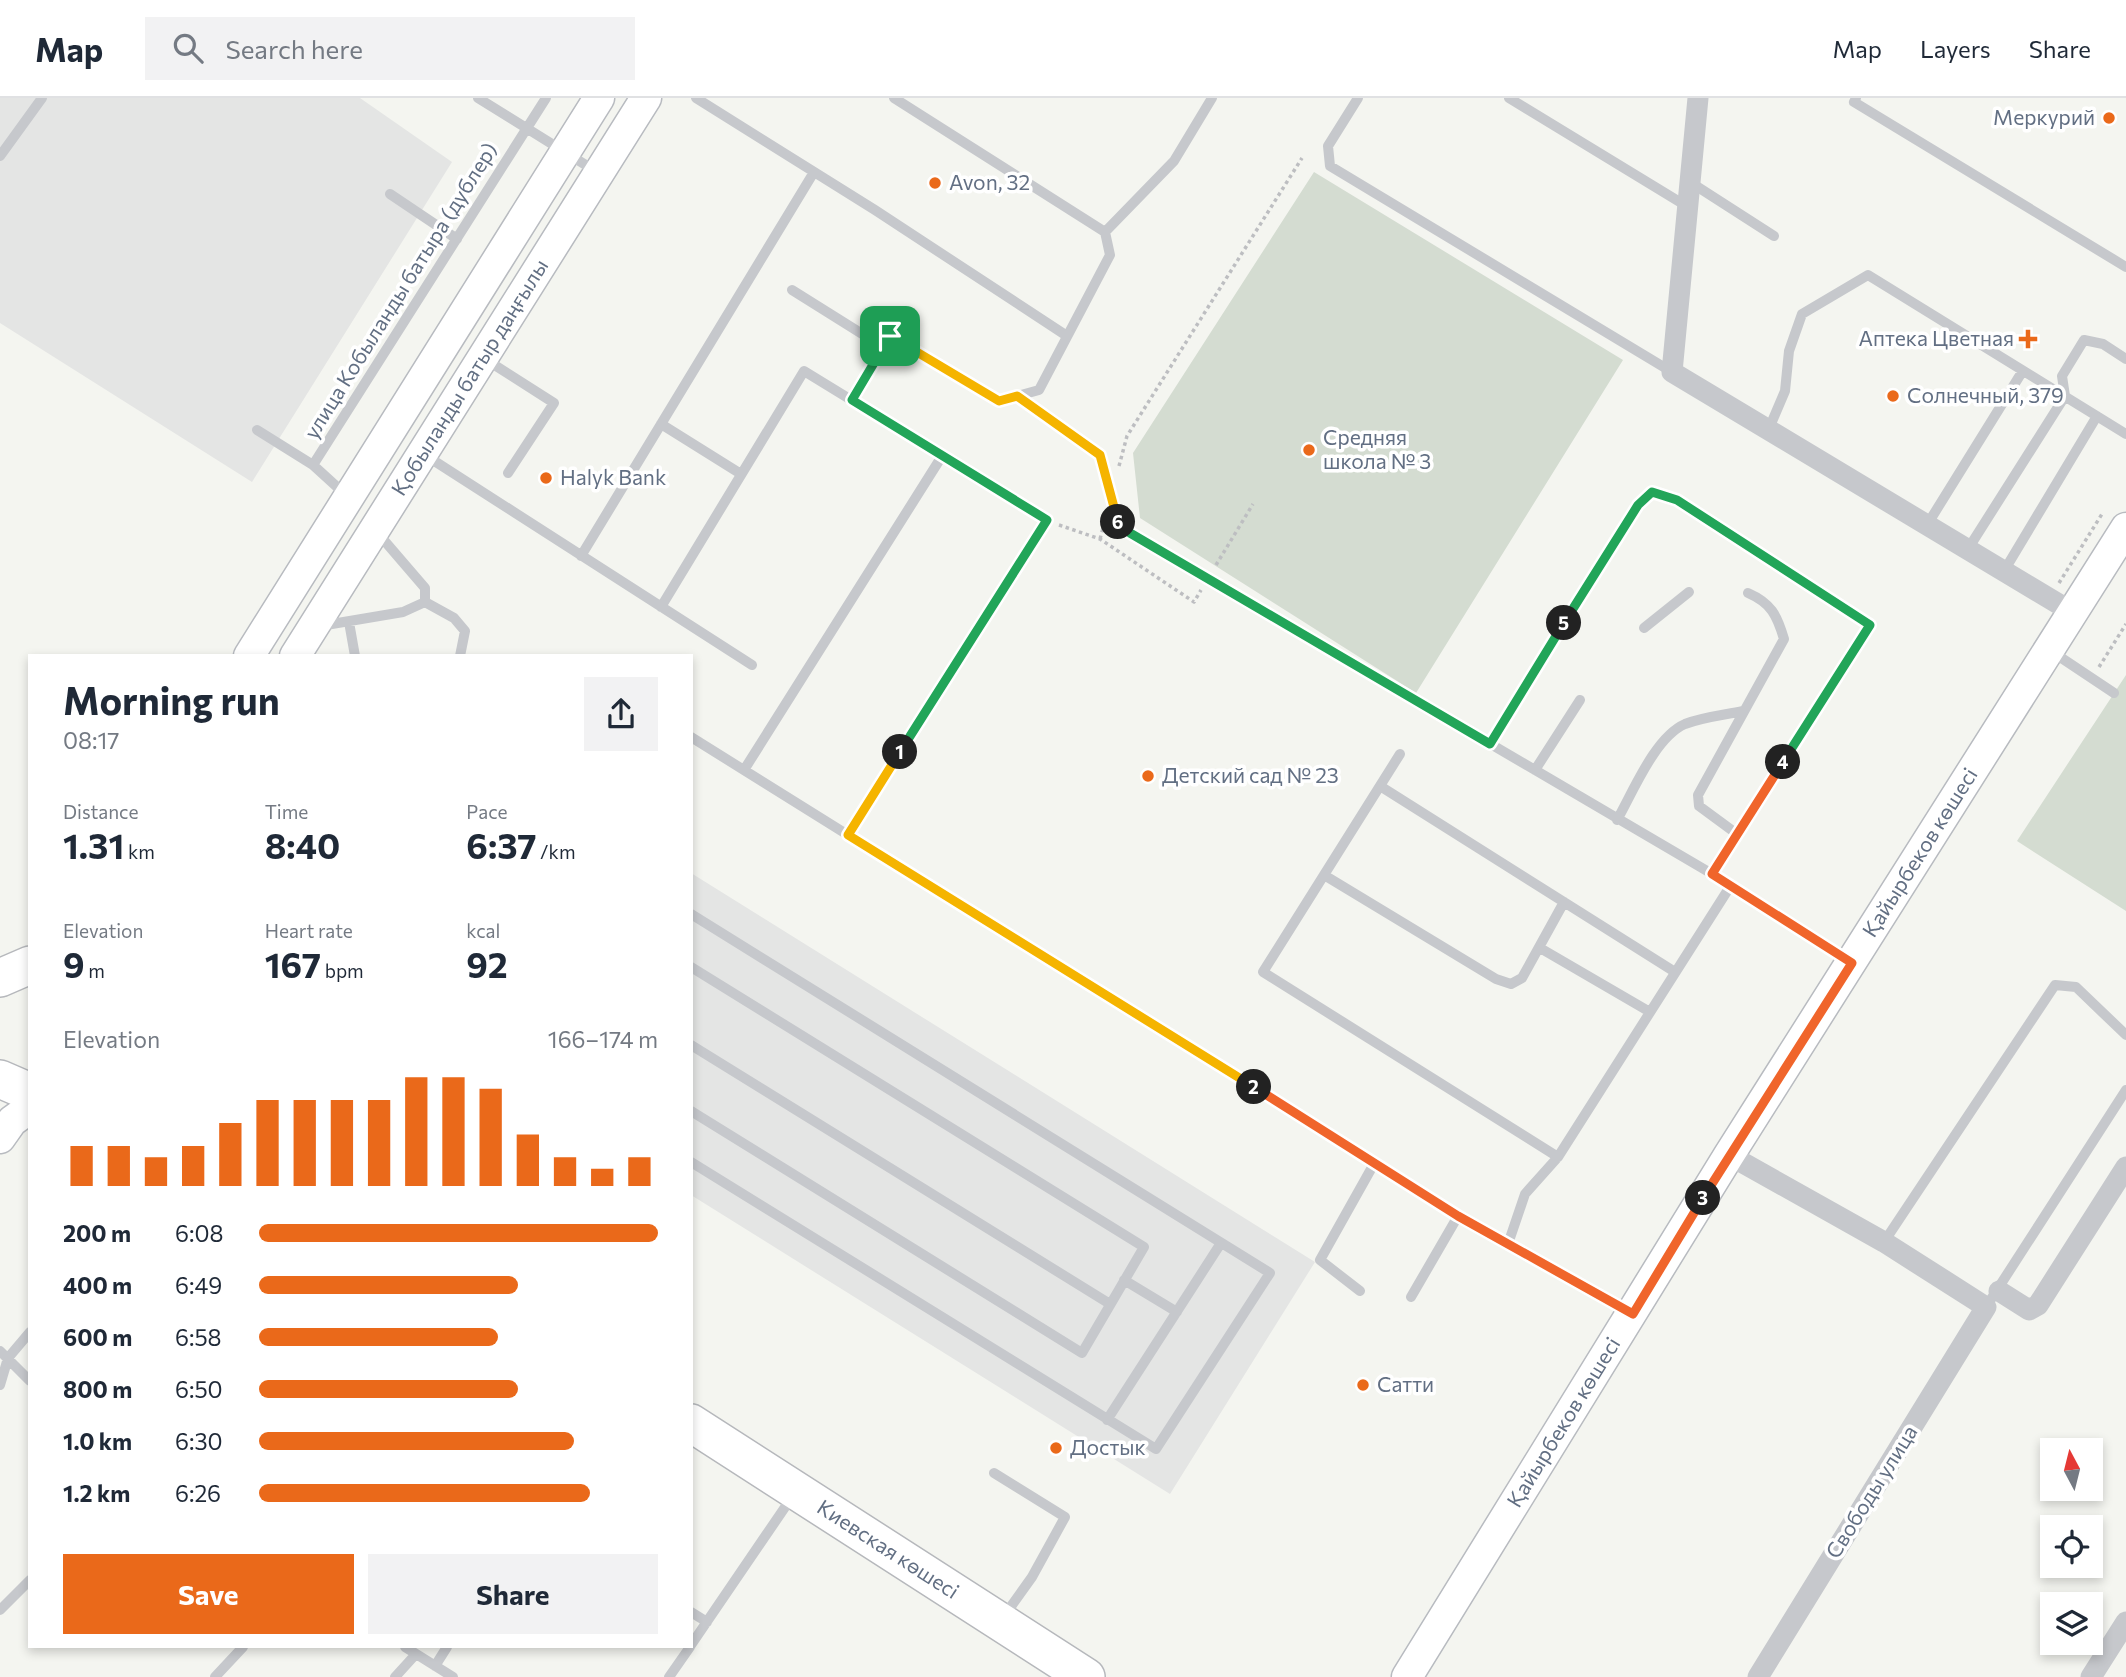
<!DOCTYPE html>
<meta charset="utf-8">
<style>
body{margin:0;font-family:Commissioner,sans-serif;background:#f2f2f3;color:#1f2937;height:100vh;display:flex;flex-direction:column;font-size:26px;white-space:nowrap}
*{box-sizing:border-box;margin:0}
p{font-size:23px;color:#747a83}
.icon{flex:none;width:38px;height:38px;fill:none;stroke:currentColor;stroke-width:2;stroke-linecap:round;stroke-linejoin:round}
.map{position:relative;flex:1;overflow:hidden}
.details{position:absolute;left:28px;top:556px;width:665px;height:994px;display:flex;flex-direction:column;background:#fff;border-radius:0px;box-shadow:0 4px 10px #0003}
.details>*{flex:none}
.needle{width:46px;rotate:353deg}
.controls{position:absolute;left:2040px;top:1340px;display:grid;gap:14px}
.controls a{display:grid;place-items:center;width:63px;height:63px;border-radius:0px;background:#fff;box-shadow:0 4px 10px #0003;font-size:35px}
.pin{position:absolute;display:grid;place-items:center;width:60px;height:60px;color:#fff;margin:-30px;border-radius:14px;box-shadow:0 4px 10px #0006}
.km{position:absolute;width:35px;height:35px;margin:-18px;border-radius:50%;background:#222;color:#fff;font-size:19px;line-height:35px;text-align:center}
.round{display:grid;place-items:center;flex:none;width:74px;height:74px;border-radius:0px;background:#f2f2f3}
.head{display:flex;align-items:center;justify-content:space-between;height:119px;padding:0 35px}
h1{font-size:38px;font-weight:700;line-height:52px}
.stats{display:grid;grid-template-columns:repeat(3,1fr);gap:10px;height:119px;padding:7px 35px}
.stats div{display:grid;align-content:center}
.stats b{font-size:35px;font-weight:700}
.stats small{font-size:19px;font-weight:400}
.stats p{font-size:19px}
.chart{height:196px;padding:14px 35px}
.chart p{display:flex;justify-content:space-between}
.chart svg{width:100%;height:126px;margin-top:7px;stroke:#ea691a;stroke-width:6}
.button{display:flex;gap:14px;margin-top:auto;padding:14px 35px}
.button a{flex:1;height:80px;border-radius:0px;background:#ea691a;color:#fff;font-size:28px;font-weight:700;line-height:80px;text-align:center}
.button a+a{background:#f2f2f3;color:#1f2937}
ul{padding:0 35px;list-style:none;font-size:23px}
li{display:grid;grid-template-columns:112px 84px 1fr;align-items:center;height:52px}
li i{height:18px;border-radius:9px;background:#ea691a}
header{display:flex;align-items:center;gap:42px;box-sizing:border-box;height:98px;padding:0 35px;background:#fff;border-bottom:2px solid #e0e1e3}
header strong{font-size:33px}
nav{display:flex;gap:38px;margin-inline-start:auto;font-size:24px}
.search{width:490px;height:63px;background:#f2f2f3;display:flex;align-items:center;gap:18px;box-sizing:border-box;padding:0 24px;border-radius:0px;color:#747a83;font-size:26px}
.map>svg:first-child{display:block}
.built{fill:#e4e5e4}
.green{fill:#d4dcd1}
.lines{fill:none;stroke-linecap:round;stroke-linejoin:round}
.secondary-casing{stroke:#b8bbc0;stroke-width:33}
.highway-casing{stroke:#b6b8bc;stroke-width:40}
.path{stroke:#bdbec1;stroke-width:3.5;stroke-dasharray:3.5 3.5;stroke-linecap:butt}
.lane{stroke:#c6c8cc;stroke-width:10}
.street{stroke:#c6c8cc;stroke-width:21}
.secondary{stroke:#fff;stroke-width:30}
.highway{stroke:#fff;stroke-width:37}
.split-1-casing{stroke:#fff;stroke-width:14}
.split-2-casing{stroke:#fff;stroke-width:14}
.split-3-casing{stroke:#fff;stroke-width:14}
.split-4-casing{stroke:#fff;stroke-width:14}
.split-5-casing{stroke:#fff;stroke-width:14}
.split-6-casing{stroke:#fff;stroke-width:14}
.split-7-casing{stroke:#fff;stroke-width:14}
.split-1{stroke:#22a559;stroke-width:9}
.split-2{stroke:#f5b400;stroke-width:9}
.split-3{stroke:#f0652b;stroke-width:9}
.split-4{stroke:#f0652b;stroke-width:9}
.split-5{stroke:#22a559;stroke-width:9}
.split-6{stroke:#22a559;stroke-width:9}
.split-7{stroke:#f5b400;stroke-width:9}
.poi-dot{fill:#ea691a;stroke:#fff;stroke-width:2.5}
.labels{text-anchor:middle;stroke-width:7;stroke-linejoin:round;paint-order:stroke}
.poi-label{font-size:21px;fill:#626f83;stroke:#fff;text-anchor:start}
.street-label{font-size:21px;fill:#626f83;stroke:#fff}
</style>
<header>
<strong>Map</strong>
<div class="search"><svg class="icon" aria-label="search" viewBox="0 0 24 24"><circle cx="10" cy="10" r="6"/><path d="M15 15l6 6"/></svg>Search here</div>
<nav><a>Map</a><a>Layers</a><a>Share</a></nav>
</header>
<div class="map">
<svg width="2126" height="1579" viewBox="0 0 2126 1579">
<rect width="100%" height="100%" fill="#f4f5f0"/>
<path class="built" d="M0,0H360L452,64L252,384L0,225Z
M691,775L1315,1164L1170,1396L691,1097Z"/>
<path class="green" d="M1314,74L1623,262L1416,595L1140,420L1133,355Z
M2126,577V813L2017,743Z"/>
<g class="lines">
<g class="secondary-casing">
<g id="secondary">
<path d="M249,558L599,0"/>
<path id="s1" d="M295,558L646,0"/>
<path d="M0,1040L12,1023L30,1010"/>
<path id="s2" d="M1407,1579L1729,1057L2126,430"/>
</g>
</g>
<g class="highway-casing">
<g id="highway">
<path d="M0,880L30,867"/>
<path d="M0,981L30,994"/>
<path id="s3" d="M691,1325L1086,1579"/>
</g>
</g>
<path class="path" d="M1119,368L1127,338L1302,60
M1059,427L1100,441L1194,504L1201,492
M1100,441L1103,430
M1216,467L1253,406
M2059,485L2102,416
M2099,569L2126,526"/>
<path class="lane" d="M478,0L597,74
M696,0L875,112L1067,238
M894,0L1105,134
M1358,0L1328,48L1330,68L1672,274
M1509,0L1688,109
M1856,0L1854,4L2126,169
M0,58L42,0
M1690,84L1774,138
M390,96L457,141
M792,192L883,249
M890,238L999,303L1039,292L1110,157L1105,134L1174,63L1212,0
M485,261L554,305L508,375
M1017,298L1100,357L1119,428L1731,787L1850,863
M852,302L904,217
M661,326L741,376
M257,332L313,367
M1768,333L1785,293L1789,253L1802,216L1868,177L2126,336
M425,357L752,567
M347,398L313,367L546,0
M1927,427L2022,274
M376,433L425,490V504L454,520L465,533L460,558
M1968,451L2065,298L2062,278L2084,242L2103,246L2126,261
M581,458L814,74
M2004,473L2097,318
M661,509L804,273L1047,422L848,737
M349,524L355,558
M320,528L403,514L425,504
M1644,530L1689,494
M2051,553L2114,595
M691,639L1458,1118L1629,1213
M1490,646L1638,406L1652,394L1677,402L1870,527L1712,776
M1400,656L1263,874L1558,1059
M744,672L942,358
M1535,672L1580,602
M1380,688L1675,874
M1617,722C1633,694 1655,639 1685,626C1703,619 1724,617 1743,613
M1737,736L1699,708L1698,697L1784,541C1777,517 1771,505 1748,495
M1324,777L1496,881L1511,886L1522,880L1564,804
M691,816L1270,1175L1156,1351L691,1064
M1540,850L1650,914
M691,869L1144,1149L1082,1255L691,1013
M691,947L1110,1206
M1884,1144L2055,887L2076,889L2126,937
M1508,1146L1525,1096L1558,1059L1731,787
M1124,1182L1177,1214
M1360,1193L1320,1162L1375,1064
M1411,1199L1458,1118
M1986,1209L2126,992
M0,1253L30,1283
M0,1287L8,1260L30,1234
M1107,1322L1221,1145
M994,1375L1065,1419L1032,1479L1002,1521
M0,1512L30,1482
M691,1514L707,1524
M691,1547L794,1396
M405,1549L453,1579
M435,1568L447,1549
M215,1579L243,1549
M395,1579L416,1556
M669,1579L690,1549"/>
<path class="street" d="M1698,0L1672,274L2072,514
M1729,1057L1884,1144L1986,1209L1758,1579
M1999,1193L2029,1212L2038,1207L2126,1069
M2091,1579L2126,1524"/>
<use href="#secondary" class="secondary"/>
<use href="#highway" class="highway"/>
</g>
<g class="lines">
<g class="split-1-casing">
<path id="split-1" d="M890,238L852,302L1047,422L900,654"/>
</g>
<g class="split-2-casing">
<path id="split-2" d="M900,654L848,737L1254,989"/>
</g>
<g class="split-3-casing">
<path id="split-3" d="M1254,989L1458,1118L1633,1216L1703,1100"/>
</g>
<g class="split-4-casing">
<path id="split-4" d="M1703,1100L1852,865L1712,776L1783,664"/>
</g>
<g class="split-5-casing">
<path id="split-5" d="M1564,525L1638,407L1652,394L1677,402L1870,527L1783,664"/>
</g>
<g class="split-6-casing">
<path id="split-6" d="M1118,424L1130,435L1490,646L1564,525"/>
</g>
<g class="split-7-casing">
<path id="split-7" d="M890,238L999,303L1017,298L1100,357L1118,424"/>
</g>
<use href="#split-1" class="split-1"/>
<use href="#split-2" class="split-2"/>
<use href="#split-3" class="split-3"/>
<use href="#split-4" class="split-4"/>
<use href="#split-5" class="split-5"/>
<use href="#split-6" class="split-6"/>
<use href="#split-7" class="split-7"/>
</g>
<g class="poi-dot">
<circle cx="2109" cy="20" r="7"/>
<circle cx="935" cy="85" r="7"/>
<path d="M2024.5 230.5h7v7h7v7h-7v7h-7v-7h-7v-7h7z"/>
<circle cx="1893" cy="298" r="7"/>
<circle cx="1309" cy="352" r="7"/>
<circle cx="546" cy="380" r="7"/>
<circle cx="1148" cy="678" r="7"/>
<circle cx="1363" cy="1287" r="7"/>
<circle cx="1056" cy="1350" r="7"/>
</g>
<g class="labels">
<g class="poi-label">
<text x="2095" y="27" text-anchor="end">Меркурий</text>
<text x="949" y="92">Avon, 32</text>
<text x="2014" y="248" text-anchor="end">Аптека Цветная</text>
<text x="1907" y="305">Солнечный, 379</text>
<text x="1323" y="347">Средняя<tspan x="1323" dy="24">школа № 3</tspan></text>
<text x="560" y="387">Halyk Bank</text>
<text x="1162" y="685">Детский сад № 23</text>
<text x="1377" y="1294">Сатти</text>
<text x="1070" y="1357">Достык</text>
</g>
<g class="street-label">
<text transform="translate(401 193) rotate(-58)" y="7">улица Кобыланды батыра (дублер)</text>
<text dy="7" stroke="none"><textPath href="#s1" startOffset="329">Қобыланды батыр даңғылы</textPath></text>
<text dy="7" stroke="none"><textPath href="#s2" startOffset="971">Қайырбеков көшесі</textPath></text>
<text dy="7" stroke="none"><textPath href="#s2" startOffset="299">Қайырбеков көшесі</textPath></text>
<text transform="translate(1872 1394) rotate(-58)" y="7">Свободы улица</text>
<text dy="7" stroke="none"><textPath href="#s3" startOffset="234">Киевская көшесі</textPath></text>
</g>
</g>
</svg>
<div class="controls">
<a><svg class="needle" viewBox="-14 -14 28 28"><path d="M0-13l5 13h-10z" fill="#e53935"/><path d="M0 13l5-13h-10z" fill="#747a83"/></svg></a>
<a><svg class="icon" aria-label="locate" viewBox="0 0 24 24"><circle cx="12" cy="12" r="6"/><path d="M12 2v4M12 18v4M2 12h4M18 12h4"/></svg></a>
<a><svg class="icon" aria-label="layers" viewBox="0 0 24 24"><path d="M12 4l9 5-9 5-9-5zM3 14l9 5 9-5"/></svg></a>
</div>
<div class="pin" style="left:890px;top:238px;background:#1e9e55"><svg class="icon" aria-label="arrive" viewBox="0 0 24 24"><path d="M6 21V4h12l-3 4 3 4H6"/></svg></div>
<b class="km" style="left:900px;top:654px">1</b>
<b class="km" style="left:1254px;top:989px">2</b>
<b class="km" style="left:1703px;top:1100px">3</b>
<b class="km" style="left:1783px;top:664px">4</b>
<b class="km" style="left:1564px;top:525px">5</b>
<b class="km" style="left:1118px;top:424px">6</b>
<section class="details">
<div class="head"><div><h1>Morning run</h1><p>08:17</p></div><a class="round"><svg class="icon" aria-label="share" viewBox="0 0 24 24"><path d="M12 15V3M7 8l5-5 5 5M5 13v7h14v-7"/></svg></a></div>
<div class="stats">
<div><p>Distance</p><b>1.31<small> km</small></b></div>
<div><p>Time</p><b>8:40</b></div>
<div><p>Pace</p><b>6:37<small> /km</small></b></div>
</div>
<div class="stats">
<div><p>Elevation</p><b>9<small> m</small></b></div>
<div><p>Heart rate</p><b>167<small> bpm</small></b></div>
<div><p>kcal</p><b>92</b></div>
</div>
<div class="chart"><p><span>Elevation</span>166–174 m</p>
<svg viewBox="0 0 160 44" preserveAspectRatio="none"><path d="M5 44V30M15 44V30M25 44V34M35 44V30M45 44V22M55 44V14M65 44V14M75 44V14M85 44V14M95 44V6M105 44V6M115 44V10M125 44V26M135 44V34M145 44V38M155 44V34"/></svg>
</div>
<ul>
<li><b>200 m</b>6:08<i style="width:100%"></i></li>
<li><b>400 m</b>6:49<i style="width:65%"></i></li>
<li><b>600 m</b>6:58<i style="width:60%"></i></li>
<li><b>800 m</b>6:50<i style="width:65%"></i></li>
<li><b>1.0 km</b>6:30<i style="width:79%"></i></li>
<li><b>1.2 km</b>6:26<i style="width:83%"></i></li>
</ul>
<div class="button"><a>Save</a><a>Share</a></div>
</section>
</div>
